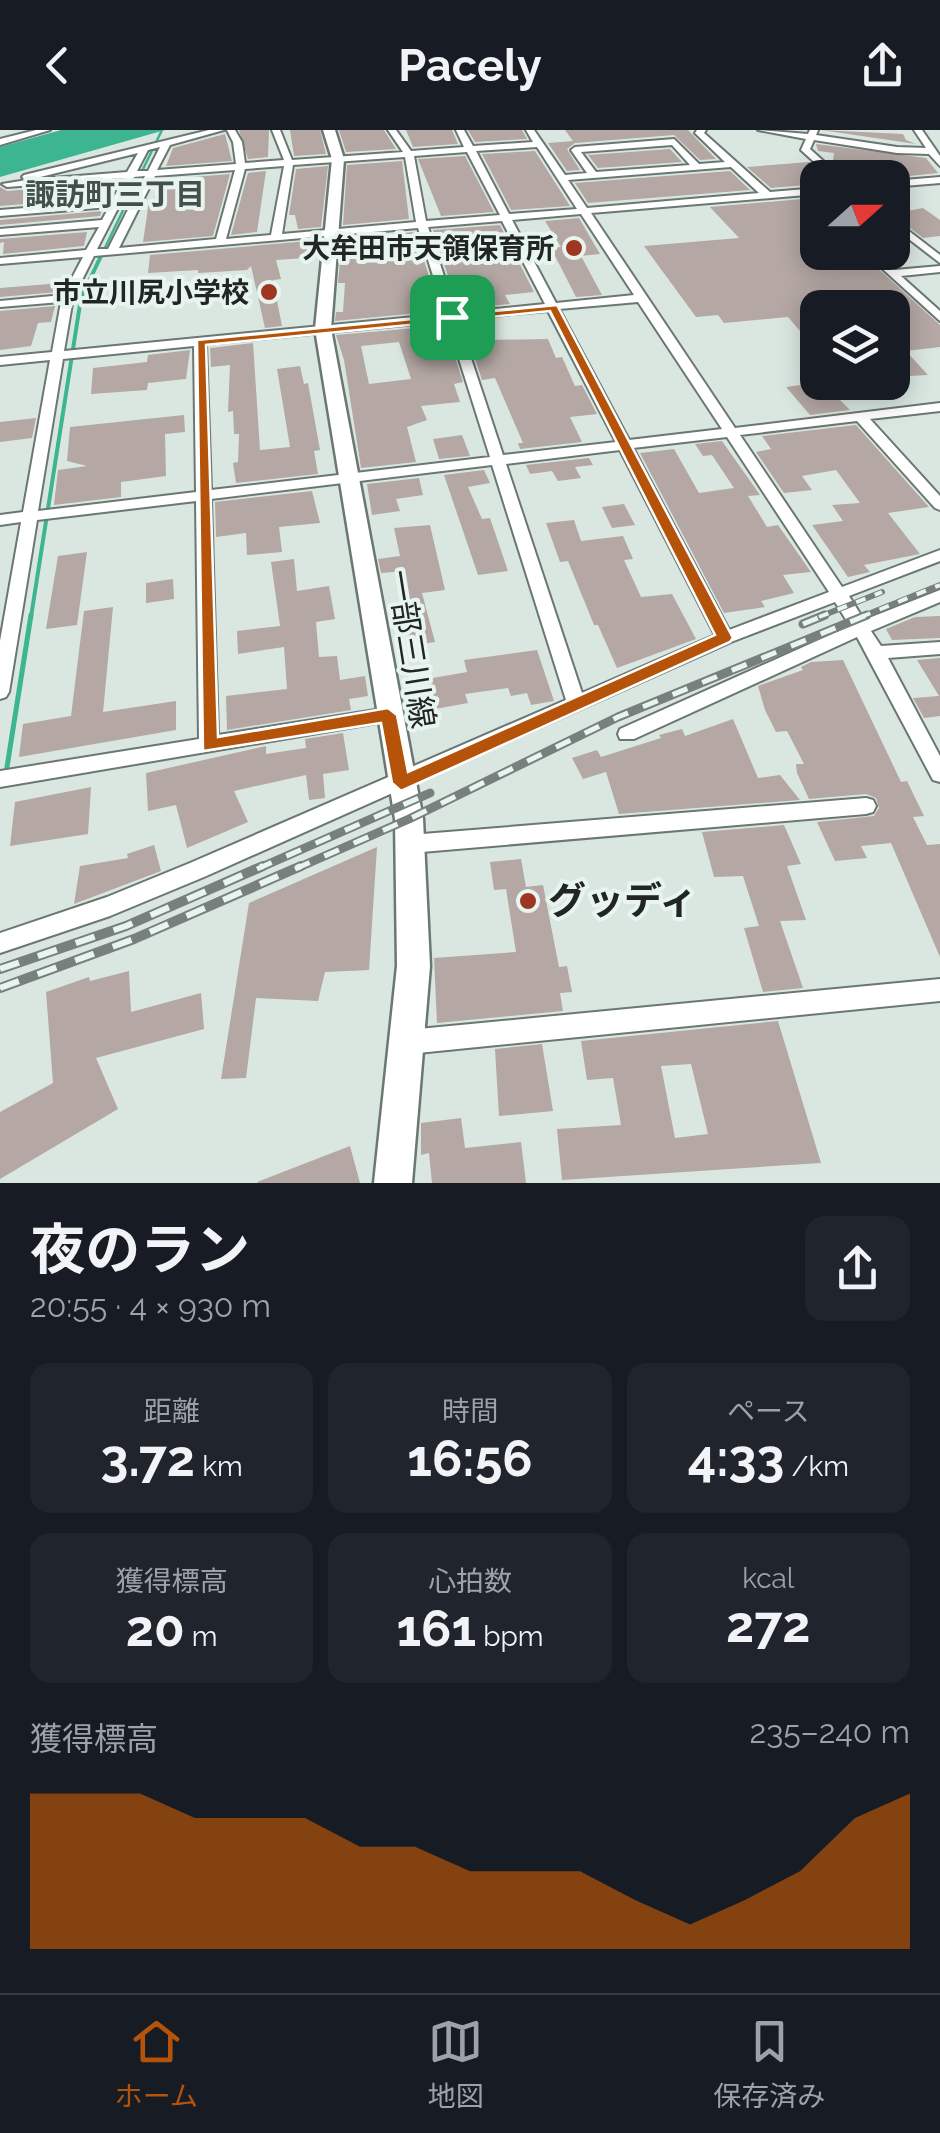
<!DOCTYPE html>
<html lang="ja">
<meta charset="utf-8">
<style>
body{margin:0;font-family:Raleway,"Noto Sans JP",sans-serif;background:#20242c;color:#f1f3f6;height:100vh;display:flex;flex-direction:column;font-size:38px;white-space:nowrap}
*{box-sizing:border-box;margin:0}
p{font-size:32px;color:#9ea1a6}
.icon{flex:none;width:55px;height:55px;fill:none;stroke:currentColor;stroke-width:2;stroke-linecap:round;stroke-linejoin:round}
.map{position:relative;height:1053px;overflow:hidden}
.sheet{display:flex;flex-direction:column;background:#171b24;flex:1}
.sheet>*{flex:none}
.needle{width:65px;rotate:69deg}
.tools{position:absolute;left:800px;top:30px;display:grid;gap:20px}
.tools a{display:grid;place-items:center;width:110px;height:110px;border-radius:20px;background:#171b24;box-shadow:0 5px 25px #0003;font-size:50px}
.pin{position:absolute;display:grid;place-items:center;width:85px;height:85px;color:#fff;margin:-42px;border-radius:20px;box-shadow:0 5px 15px #0006}
.round{display:grid;place-items:center;flex:none;width:105px;height:105px;border-radius:20px;background:#20242c}
.overview{display:flex;align-items:center;justify-content:space-between;height:170px;padding:0 30px}
h1{font-size:55px;font-weight:700;line-height:75px}
.metrics{display:grid;grid-template-columns:repeat(3,1fr);gap:15px;height:170px;padding:10px 30px}
.metrics div{display:grid;align-content:center;border-radius:20px;background:#20242c;text-align:center}
.metrics b{font-size:50px;font-weight:700}
.metrics small{font-size:28px;font-weight:400}
.metrics p{font-size:28px}
.chart{height:280px;padding:20px 30px}
.chart p{display:flex;justify-content:space-between}
.chart svg{width:100%;height:180px;margin-top:10px;fill:#b45309;opacity:.7}
header{display:flex;justify-content:space-between;align-items:center;height:130px;padding:0 30px;background:#171b24;font-size:45px;font-weight:700}
.dock{display:flex;justify-content:space-around;align-items:center;height:140px;border-top:2px solid #363941;background:#171b24;font-size:28px;color:#9ea1a6}
.dock a{display:grid;justify-items:center;gap:5px}
.dock .selected{color:#b45309}
.map>svg:first-child{display:block}
.water{fill:#3db590}
.lines{fill:none;stroke-linecap:round;stroke-linejoin:round}
.stream-far2{stroke:#3db590;stroke-width:2.5}
.stream-far1{stroke:#3db590;stroke-width:4}
.stream{stroke:#3db590;stroke-width:5}
.building{fill:#b4a7a4;fill-rule:evenodd}
.minor-casing{stroke:#6b7772;stroke-width:4}
.secondary-casing{stroke:#6b7772;stroke-width:5}
.minor{fill:#fff;fill-rule:evenodd}
.secondary{fill:#fff;fill-rule:evenodd}
.rail-far2-casing{stroke:#78807d;stroke-width:6}
.rail-far1-casing{stroke:#78807d;stroke-width:9}
.rail-casing{stroke:#78807d;stroke-width:10}
.rail-far2{stroke:#e7f4ef;stroke-width:4;stroke-dasharray:10;stroke-linecap:butt}
.rail-far1{stroke:#e7f4ef;stroke-width:5;stroke-dasharray:16;stroke-linecap:butt}
.rail{stroke:#e7f4ef;stroke-width:6;stroke-dasharray:20;stroke-linecap:butt}
.route{fill:#b45309;stroke:#fff;stroke-width:2.5;fill-rule:evenodd}
.poi-dot{fill:#9f3621;stroke:#e7f4ef;stroke-width:4}
.labels{text-anchor:middle;stroke-width:8;stroke-linejoin:round;paint-order:stroke}
.far-poi-label{font-size:28px;font-weight:bold;fill:#212624;stroke:#e7f4ef;text-anchor:end}
.far-neighbourhood-label{font-size:30px;font-weight:bold;fill:#45504b;stroke:#e7f4ef}
.street-label{font-size:32px;fill:#212624;stroke:#e7f4ef}
.near-poi-label{font-size:38px;font-weight:bold;fill:#212624;stroke:#e7f4ef;text-anchor:start}
</style>
<header><svg class="icon" aria-label="back" viewBox="0 0 24 24"><path d="M15 5l-7 7 7 7"/></svg>Pacely<svg class="icon" aria-label="share" viewBox="0 0 24 24"><path d="M12 15V3M7 8l5-5 5 5M5 13v7h14v-7"/></svg></header>
<div class="map">
<svg width="940" height="1053" viewBox="0 0 940 1053">
<rect width="100%" height="100%" fill="#dae7e1"/>
<path class="water" d="M61,0H165L0,47V17Z"/>
<g class="lines">
<path class="stream-far2" d="M100,128L162,0"/>
<path class="stream-far1" d="M31,487L81,168L101,126"/>
<path class="stream" d="M7,637L31,485"/>
</g>
<path class="building" d="M239,0H269L268,27L248,29Z
M290,0H320L326,24L294,26Z
M339,0H384L396,19L346,22Z
M406,0H452L458,14L413,17Z
M468,0H522L527,9L475,12Z
M565,0H688L716,29L700,30L674,5L575,13L567,19L580,40L567,41L548,13L573,11Z
M821,0L903,4L906,10L916,14Z
M225,4L232,31L166,36L173,18Z
M816,14L926,28L938,43L891,48L845,45L829,31L833,30L834,23L818,21Z
M670,19L682,32L598,38L588,25Z
M535,21L570,76L511,80L482,24Z
M465,26L494,82L441,86L418,29Z
M402,31L409,89L343,95L347,35Z
M809,32L825,47L813,48L818,54L771,58L747,37Z
M328,36L321,97L298,99L295,85H289L296,39Z
M266,41L257,102L231,105L248,43Z
M730,41L750,60L588,73L575,53Z
M230,44L213,106L143,112L149,71L154,70L157,50Z
M99,54L103,68L0,76V57L7,61Z
M803,69L818,81V122H860L940,195V217L906,221L928,245L909,246L892,228V178H818V222L788,187L724,193L718,185L696,187L644,116L739,108L710,77Z
M923,78L940,90V106L923,108L892,84Z
M102,81L100,86L0,95V90Z
M579,88L600,124L581,126L602,165L576,167L551,118L561,117L545,91Z
M500,95L534,162L505,165L510,174L459,179L433,100Z
M87,102L84,116L3,124L4,112L0,113V109Z
M415,102L440,181L335,191L336,182H343L345,153H338L342,108Z
M320,110L318,127L276,130L281,149L273,150L282,196L265,198L251,136L247,140L198,143V140L148,143L150,125Z
M61,153L59,162L0,167V158Z
M55,176L51,192L38,193L31,216L0,220V181Z
M476,191L487,210L548,209L556,228L562,227L575,256L582,255L597,284L570,287L582,312L520,319L518,313H523L495,248L482,250L472,219H475L463,192Z
M427,197L439,222L453,221L463,252L454,254L460,272L421,276L427,290L407,297L416,332L361,338L344,230L336,205ZM399,212L411,249L369,254L361,216Z
M253,213L260,320L290,317L277,239L300,236L304,254L308,253L320,320L314,321L318,344L236,353L233,333L238,332L239,304H234L233,281L228,282L230,235L211,237L210,218Z
M190,220L186,249L148,253L147,260L91,264L93,238L147,232L148,225Z
M822,252H851L864,267L840,270L850,280L810,285L786,257Z
M184,285L185,302L165,304L166,346L121,352V367L54,375L58,340L87,336L67,331L70,297Z
M36,288L32,308L0,312V292Z
M856,295L929,377L888,383L920,424L864,435L870,442L848,447L812,395L843,391L832,375L860,373L836,340L802,346L812,360L784,363L756,322L771,319L762,306Z
M462,305L470,326L439,329L433,309Z
M722,311L760,365L748,366L767,397L778,395L811,442L783,445L794,463L761,471L765,477L724,483L640,323L674,319L699,363L734,358L712,325L703,326L695,314Z
M589,328L593,335L575,337L581,348L558,351L552,341L530,344L526,335Z
M484,340L490,353L468,357L482,389L490,388L508,441L478,445L444,345Z
M419,348L423,365L396,369L400,381L372,385L367,354Z
M312,361L320,393L279,397L282,422L247,425L246,403L216,407L215,372Z
M624,374L635,395L612,398L602,377Z
M574,390L581,411L623,406L633,429L624,430L641,467L672,464L696,509L617,538L598,495H594L568,431L560,432L546,393Z
M430,395L445,460L422,463L435,512L409,516L400,478L409,476L403,441L381,443L378,429L400,426L394,398Z
M87,422L77,495L46,499L58,426Z
M294,429L297,461L329,456L335,489L316,492L319,527L337,526L340,550L365,546L368,566L349,569L351,580L227,600L226,566L287,559L284,517L238,524L237,501L280,496L271,432Z
M173,449L174,469L146,473V453Z
M113,477L103,582L176,571V600L19,627L23,594L71,586L84,481Z
M940,486V508L892,510L886,499L915,487Z
M537,520L554,571L531,575L527,563L511,566L508,558L465,564L468,573L435,579L427,549L467,542L464,530Z
M940,528V586L924,588L913,568L939,566L917,530Z
M843,530L901,652L907,651L924,686L913,687L927,715L940,714V827L891,713L861,716L867,728L835,731L817,692L874,686L879,678L876,668L866,664L809,669L797,643L796,634H804L787,601L776,602L765,580L758,556L803,540L801,537L811,532Z
M733,589L758,648L780,645L800,670L619,684L606,642L583,649L572,628L597,620L601,627L661,608L659,605L682,599L685,606Z
M343,603L349,640L323,644L325,668L309,670L306,645L234,661L248,692L187,718L176,675L148,681L146,643L266,616V624L306,618L305,609Z
M91,657L88,704L10,716L15,672Z
M784,695L801,734L787,736L806,790L780,791L803,858L763,862L744,798L759,796L743,746L714,747L702,702Z
M154,715L161,741L74,774L80,736L128,728L127,724Z
M377,717L369,840L325,842L318,871L256,868L246,948L221,949L249,773Z
M521,729L526,757L543,755L559,837L567,836L572,862L560,863L563,881L437,893L434,828L516,822L506,759L494,760L490,732Z
M129,841L131,882L201,863L204,899L96,928L118,979L0,1049V982L53,953L46,862L89,847L90,851Z
M778,891L821,1033L562,1050L557,999L621,995L613,948L587,950L581,911ZM691,934L708,1004L675,1008L661,936Z
M542,914L553,981L499,986L495,919Z
M461,988L465,1018L521,1012L526,1053H432L429,1023L421,1025V993Z
M350,1016L360,1053H258L257,1052Z"/>
<g class="lines">
<g class="minor-casing">
<path id="minor" d="M36,0H50L0,15V9Z
M209,0H224L170,15L157,40L236,34L233,12L227,0H235L242,12L245,33L284,30L272,0H280L292,30L403,22L388,0H396L411,21L464,17L456,0H464L473,16L533,12L526,0H534L565,45L587,43L571,20L575,17L674,9L699,34L725,32L695,3L697,0H706L704,3L770,62L818,58V64L591,83L735,298L940,273V281L870,289L940,366V380L935,378L857,291L740,305L842,457L940,420V431L849,466L864,490L940,460V472L871,501L881,516L940,512V524L888,528L940,626V652L933,650L857,507L634,609H620L618,604L620,599L850,496L835,472L731,512L204,747L110,786L0,823V803L107,767L190,733L566,570L492,335L211,369L218,605L388,578L395,580L397,585L395,590L0,657V641L199,609L196,371L37,390L9,562L6,567L0,569V511L21,392L0,395V385L23,382L50,230L0,235V227L52,222L61,172L0,177V171L63,165L83,127L0,134V128L86,120L99,97L0,105V99L102,90L109,77L0,86V80L112,71L124,48L7,57L2,54L27,50L22,47L24,45ZM672,15L690,35L596,42L581,22ZM160,17L148,41H137L148,20ZM537,17L577,79L509,84L476,21ZM467,22L500,85L426,91L414,26ZM138,23L127,42L28,50ZM405,27L416,92L282,104L293,35ZM284,36L271,105L226,109L245,39ZM731,37L759,63L587,78L568,50ZM235,40L216,109L119,118L155,46ZM145,46L108,119H97L134,47ZM581,84L634,165L556,173L512,90ZM502,91L545,174L456,183L428,97ZM418,98L445,184L64,221L73,168L94,126ZM638,172L722,299L629,310L559,179ZM548,181L616,312L503,325L458,189ZM447,191L490,327L211,360L206,214ZM194,216L196,362L38,381L63,229ZM727,307L829,462L729,500L633,318ZM620,320L715,505L582,563L506,334Z
M758,0L808,4L810,0H818L816,5L897,17L926,18L914,0H922L940,26V36L929,24L897,23L814,10L810,19L842,48H832L801,20L806,9Z
M940,47V53L892,57V51Z
M892,88L940,125V133L892,96Z
M864,122H876L895,140L940,136V142L901,146L940,181V191Z
M866,668L873,670L876,676L873,682L866,684L410,723L403,720L400,714L403,708L410,705Z
M940,849V871L408,924L399,921L396,912L399,903L408,900Z"/>
</g>
<g class="secondary-casing">
<path id="secondary" d="M323,0H335L344,29L331,199L423,689L430,836L412,1053H374L397,836L395,689L315,199L332,29Z"/>
</g>
<use href="#minor" class="minor"/>
<use href="#secondary" class="secondary"/>
<g class="rail-far2-casing">
<path id="rail-far2" d="M819,487L882,462
M861,487L940,455"/>
</g>
<g class="rail-far1-casing">
<path id="rail-far1" d="M803,494L825,485
M257,739L430,663
M295,739L409,689L618,587L867,485"/>
</g>
<g class="rail-casing">
<path id="rail" d="M0,839L126,796L263,736
M0,858L134,809L301,736"/>
</g>
<use href="#rail-far2" class="rail-far2"/>
<use href="#rail-far1" class="rail-far1"/>
<use href="#rail" class="rail"/>
</g>
<path class="route" d="M557,175L733,508L730,512L401,661L392,653L381,593L203,621L197,210ZM550,181L715,505L408,642L397,585L388,578L218,607L206,215Z"/>
<g class="poi-dot">
<circle cx="574" cy="118" r="10"/>
<circle cx="269" cy="162" r="10"/>
<circle cx="528" cy="771" r="10"/>
</g>
<g class="labels">
<g class="far-poi-label">
<text x="554" y="128">大牟田市天領保育所</text>
<text x="249" y="172">市立川尻小学校</text>
</g>
<g class="far-neighbourhood-label">
<text x="115" y="75">諏訪町三丁目</text>
</g>
<g class="street-label">
<text transform="translate(411 519) rotate(81)" y="11">一部三川線</text>
</g>
<g class="near-poi-label">
<text x="548" y="784">グッディ</text>
</g>
</g>
</svg>
<div class="tools">
<a><svg class="needle" viewBox="-14 -14 28 28"><path d="M0-13l5 13h-10z" fill="#e53935"/><path d="M0 13l5-13h-10z" fill="#9ea1a6"/></svg></a>
<a><svg class="icon" aria-label="layers" viewBox="0 0 24 24"><path d="M12 4l9 5-9 5-9-5zM3 14l9 5 9-5"/></svg></a>
</div>
<div class="pin" style="left:452px;top:187px;background:#1e9e55"><svg class="icon" aria-label="arrive" viewBox="0 0 24 24"><path d="M6 21V4h12l-3 4 3 4H6"/></svg></div>
</div>
<section class="sheet">
<div class="overview"><div><h1>夜のラン</h1><p>20:55 · 4 × 930 m</p></div><a class="round"><svg class="icon" aria-label="share" viewBox="0 0 24 24"><path d="M12 15V3M7 8l5-5 5 5M5 13v7h14v-7"/></svg></a></div>
<div class="metrics">
<div><p>距離</p><b>3.72<small> km</small></b></div>
<div><p>時間</p><b>16:56</b></div>
<div><p>ペース</p><b>4:33<small> /km</small></b></div>
</div>
<div class="metrics">
<div><p>獲得標高</p><b>20<small> m</small></b></div>
<div><p>心拍数</p><b>161<small> bpm</small></b></div>
<div><p>kcal</p><b>272</b></div>
</div>
<div class="chart"><p><span>獲得標高</span>235–240 m</p>
<svg viewBox="0 0 160 44" preserveAspectRatio="none"><path d="M0 44V6L10 6L20 6L30 12L40 12L50 12L60 19L70 19L80 25L90 25L100 25L110 32L120 38L130 32L140 25L150 12L160 6V44z"/></svg>
</div>
</section>
<nav class="dock">
<a class="selected"><svg class="icon" aria-label="home" viewBox="0 0 24 24"><path d="M3 11l9-7 9 7M6 9v11h12V9"/></svg>ホーム</a>
<a><svg class="icon" aria-label="map" viewBox="0 0 24 24"><path d="M3 6l6-2 6 2 6-2v14l-6 2-6-2-6 2zM9 4v14M15 6v14"/></svg>地図</a>
<a><svg class="icon" aria-label="saved" viewBox="0 0 24 24"><path d="M7 4h10v16l-5-4-5 4z"/></svg>保存済み</a>
</nav>
